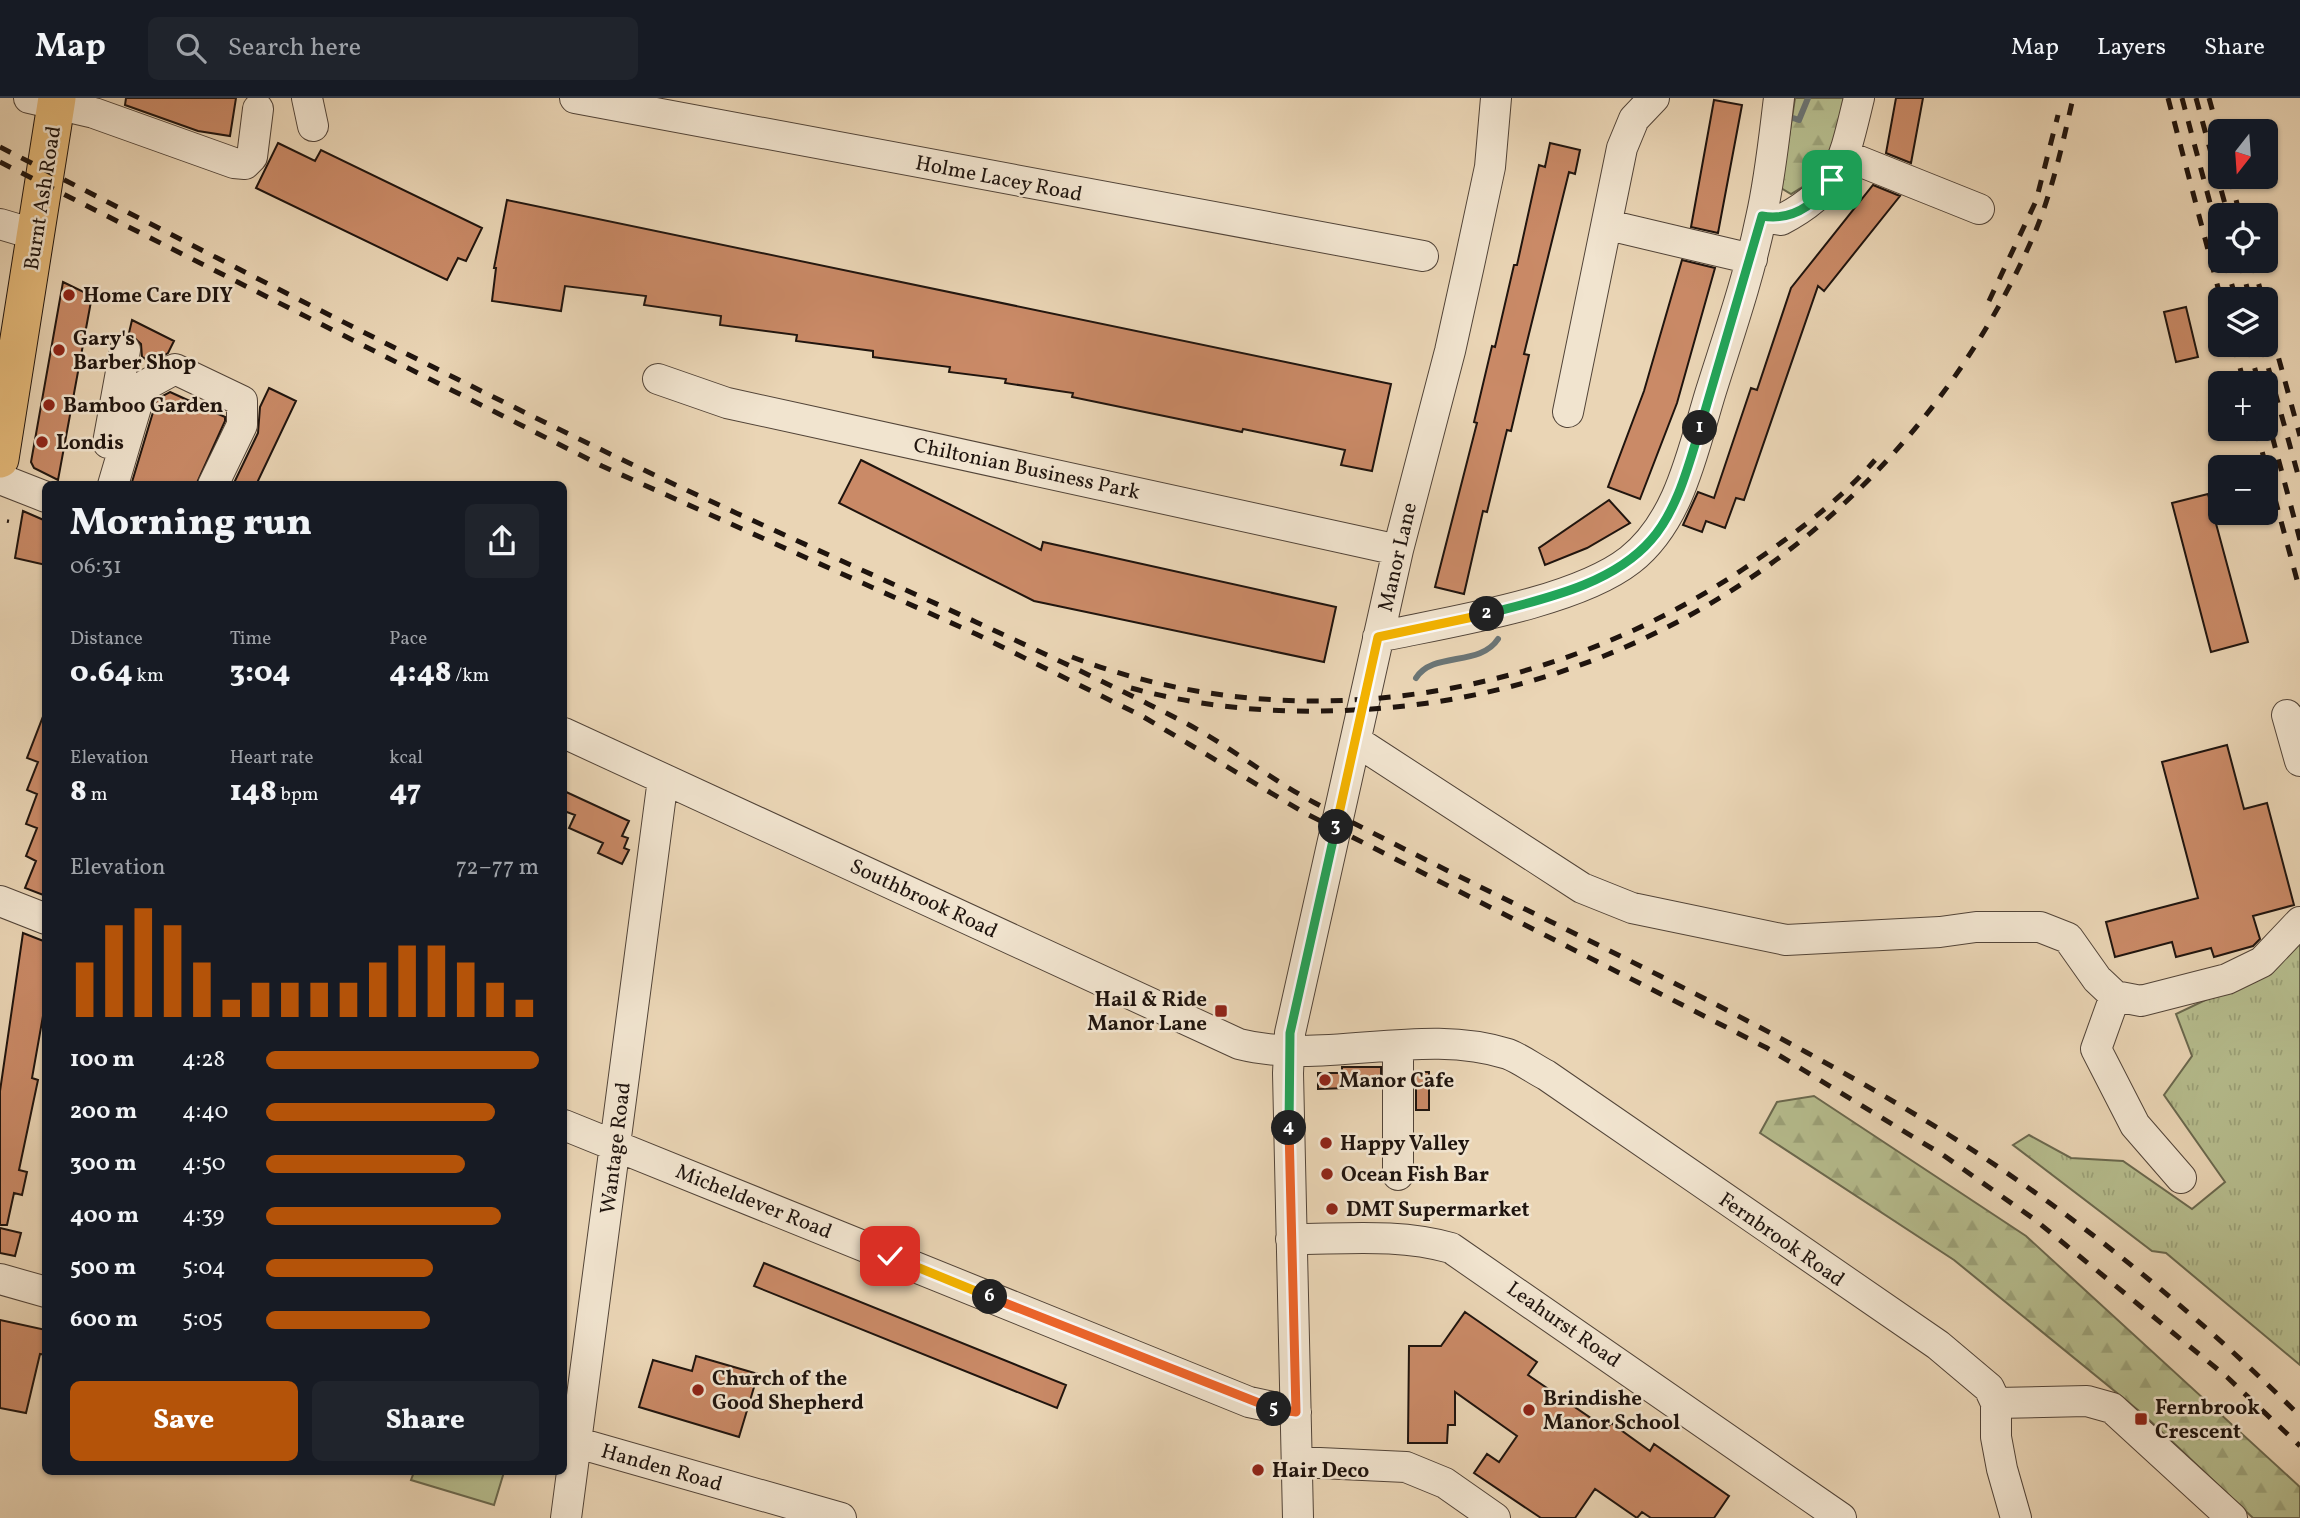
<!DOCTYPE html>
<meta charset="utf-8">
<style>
body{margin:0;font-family:Vollkorn,serif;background:#20242c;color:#f1f3f6;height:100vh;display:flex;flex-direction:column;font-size:26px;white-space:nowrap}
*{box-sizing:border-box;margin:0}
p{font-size:23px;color:#9ea1a6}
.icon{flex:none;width:38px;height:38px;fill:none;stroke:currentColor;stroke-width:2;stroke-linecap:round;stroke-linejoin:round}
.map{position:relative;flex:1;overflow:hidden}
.drawer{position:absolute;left:42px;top:383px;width:525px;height:994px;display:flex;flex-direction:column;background:#171b24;border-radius:10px;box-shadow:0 2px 5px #0004}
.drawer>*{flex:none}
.needle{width:46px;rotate:197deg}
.tools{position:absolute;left:2208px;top:21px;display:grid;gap:14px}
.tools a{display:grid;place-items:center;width:70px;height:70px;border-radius:10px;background:#171b24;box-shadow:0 2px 5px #0004;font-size:35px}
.pin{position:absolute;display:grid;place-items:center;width:60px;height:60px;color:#fff;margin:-30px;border-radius:14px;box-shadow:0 4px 10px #0006}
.km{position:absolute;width:35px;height:35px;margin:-18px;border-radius:50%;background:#222;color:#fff;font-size:19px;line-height:35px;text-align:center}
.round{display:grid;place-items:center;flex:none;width:74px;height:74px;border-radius:10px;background:#20242c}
.head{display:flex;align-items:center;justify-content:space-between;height:119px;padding:0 28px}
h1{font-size:38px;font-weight:800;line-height:52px}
.stats{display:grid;grid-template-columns:repeat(3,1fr);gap:10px;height:119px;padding:7px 28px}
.stats div{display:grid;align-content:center}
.stats b{font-size:30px;font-weight:800}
.stats small{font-size:19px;font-weight:400}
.stats p{font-size:19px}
.chart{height:196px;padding:14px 28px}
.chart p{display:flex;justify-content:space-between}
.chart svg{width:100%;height:126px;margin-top:7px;stroke:#b45309;stroke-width:6}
.button{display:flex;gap:14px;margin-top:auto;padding:14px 28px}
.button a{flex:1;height:80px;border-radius:10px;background:#b45309;color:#fff;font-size:28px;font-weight:800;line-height:80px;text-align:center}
.button a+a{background:#20242c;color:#f1f3f6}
ul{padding:0 28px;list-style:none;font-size:23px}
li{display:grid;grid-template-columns:112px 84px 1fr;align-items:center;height:52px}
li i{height:18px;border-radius:9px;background:#b45309}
header{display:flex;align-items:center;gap:42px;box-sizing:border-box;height:98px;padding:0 35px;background:#171b24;border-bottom:2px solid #363941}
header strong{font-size:33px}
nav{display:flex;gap:38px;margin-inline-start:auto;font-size:24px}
.search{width:490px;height:63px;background:#20242c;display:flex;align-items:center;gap:18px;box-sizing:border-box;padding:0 24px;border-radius:10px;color:#9ea1a6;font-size:26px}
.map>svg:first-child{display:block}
.green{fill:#b6bd8e;stroke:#6a684e;stroke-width:2}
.forest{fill:url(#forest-firs);stroke:#6a684e;stroke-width:2}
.park{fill:url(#park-tufts);stroke:#6a684e;stroke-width:2}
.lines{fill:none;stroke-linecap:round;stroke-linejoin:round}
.stream{stroke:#6b7575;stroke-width:6}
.building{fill:#ca8a67;stroke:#1f140e;stroke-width:2}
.minor-casing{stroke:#524438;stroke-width:32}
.major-casing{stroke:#1f140e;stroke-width:39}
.path{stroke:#1f140e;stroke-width:3.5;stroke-dasharray:2 3.5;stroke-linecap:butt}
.minor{stroke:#f1e4cf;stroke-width:30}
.major{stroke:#e5ba7a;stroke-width:37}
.rail{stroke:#1f140e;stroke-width:5;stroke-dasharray:12 12;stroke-linecap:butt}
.split-1-casing{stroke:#fff;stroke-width:14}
.split-2-casing{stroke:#fff;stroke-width:14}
.split-3-casing{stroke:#fff;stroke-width:14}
.split-4-casing{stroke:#fff;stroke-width:14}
.split-5-casing{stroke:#fff;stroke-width:14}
.split-6-casing{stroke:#fff;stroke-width:14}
.split-7-casing{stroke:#fff;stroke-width:14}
.split-1{stroke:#22a559;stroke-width:9}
.split-2{stroke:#22a559;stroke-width:9}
.split-3{stroke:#f5b400;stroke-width:9}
.split-4{stroke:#22a559;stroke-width:9}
.split-5{stroke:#f0652b;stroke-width:9}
.split-6{stroke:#f0652b;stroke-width:9}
.split-7{stroke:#f5b400;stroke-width:9}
.poi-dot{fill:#8f2418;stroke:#f1e4cf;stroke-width:2.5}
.labels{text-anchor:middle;stroke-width:5;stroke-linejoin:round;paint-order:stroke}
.street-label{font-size:21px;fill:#1f140e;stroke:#f1e4cf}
.poi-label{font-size:21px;font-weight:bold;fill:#1f140e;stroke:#f1e4cf;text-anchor:start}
</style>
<header>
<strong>Map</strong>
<div class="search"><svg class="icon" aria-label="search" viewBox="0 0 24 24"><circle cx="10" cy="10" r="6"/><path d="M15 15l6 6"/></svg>Search here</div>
<nav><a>Map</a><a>Layers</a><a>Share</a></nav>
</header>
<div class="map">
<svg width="2300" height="1420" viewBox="0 0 2300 1420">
<defs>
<pattern id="forest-firs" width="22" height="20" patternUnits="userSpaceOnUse" patternTransform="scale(1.75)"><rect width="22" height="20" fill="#b6bd8e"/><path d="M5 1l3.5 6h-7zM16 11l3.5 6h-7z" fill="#9ca279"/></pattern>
<pattern id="park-tufts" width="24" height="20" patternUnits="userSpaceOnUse" patternTransform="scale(1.75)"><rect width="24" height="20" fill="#b6bd8e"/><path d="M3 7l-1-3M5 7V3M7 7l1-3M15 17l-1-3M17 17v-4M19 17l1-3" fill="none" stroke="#9ca279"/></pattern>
</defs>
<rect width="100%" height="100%" fill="#ead5b5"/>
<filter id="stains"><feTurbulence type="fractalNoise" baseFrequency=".00286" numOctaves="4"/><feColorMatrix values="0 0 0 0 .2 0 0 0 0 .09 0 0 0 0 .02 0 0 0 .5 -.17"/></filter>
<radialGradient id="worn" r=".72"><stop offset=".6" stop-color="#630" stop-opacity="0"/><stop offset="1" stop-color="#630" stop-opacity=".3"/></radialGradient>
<path class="green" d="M414,1374H504L494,1407L411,1382Z"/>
<path class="forest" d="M1795,0H1847L1835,42L1814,82L1791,96L1781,90Z
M1814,998L2026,1138L2300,1389V1420H2253L2144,1317L1954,1162L1760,1035L1777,1004Z"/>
<path class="park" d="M2300,838V1267L2166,1155L2152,1153L2013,1047L2029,1037L2071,1060L2123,1063L2192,1111L2225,1084L2164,997L2192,958L2176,916L2279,867Z"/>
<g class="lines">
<path class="stream" d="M1793,20L1799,22L1808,0
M1416,580C1433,553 1480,569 1498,541"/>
</g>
<path class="building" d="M126,0H236L230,38L198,33L125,7Z
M1896,0H1923L1911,65L1886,55Z
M1714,2L1742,7L1718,135L1691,129Z
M278,45L315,63L321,52L482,130L466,163L458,160L447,182L256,90Z
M1550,45L1580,52L1575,76L1569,74L1524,256L1529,257L1511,333L1507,332L1487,414L1483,413L1464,496L1435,489L1477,325L1474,324L1492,248L1495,249L1514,167H1517L1539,67L1545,69Z
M1873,87L1900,98L1824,193L1818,188L1744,402L1736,400L1725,430L1706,423L1702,434L1683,427L1698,394L1714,400L1751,290L1757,292L1791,190Z
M507,102L1391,286L1372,373L1341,367L1345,352L1243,331L1242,334L1072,299L1073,295L1005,285L1006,281L949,274L950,269L873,259V253L796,243L797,237L720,227L721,218L644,207L646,198L565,188L561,213L492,203L496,170H494Z
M1682,162L1715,170L1677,305L1640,401L1608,389L1644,293Z
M63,184L92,198L58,382L34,370L31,364Z
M2186,209L2198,259L2176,264L2164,214Z
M132,222L174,243L168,255L152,264L142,259L141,246L129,235Z
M269,290L296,303L256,387H233L258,335L260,309Z
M170,294L225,319V323L196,387H141L132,384L157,301Z
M861,362L1041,452L1043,444L1336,509L1324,564L1034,503L839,405Z
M2208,396L2248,544L2211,554L2172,405Z
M1609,402L1630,425L1587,450L1545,467L1539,450Z
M23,413L46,423V467L15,460Z
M44,616L46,617V798L25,790L36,763L26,758L37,730L26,726L37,696L27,692L38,664L27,660Z
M2227,647L2244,711L2267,705L2294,807L2253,818L2260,841L2253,848L2214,859L2211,850L2176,859L2172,844L2115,859L2106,824L2198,800L2162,664Z
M564,693L629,723L622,738L628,740L624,750L629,752L622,766L598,755L603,745L569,730L575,717L564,713Z
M23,835L46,844V901L32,980L38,982L19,1072L27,1074L22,1097L14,1095L7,1127H0V993Z
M1342,969H1381V989L1318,991V975H1342Z
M1416,974H1429V1012H1416Z
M0,1130L21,1135L15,1158L0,1155Z
M764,1165L1066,1287L1057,1310L754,1188Z
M1465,1214L1537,1264L1528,1277L1607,1331L1611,1325L1650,1353L1654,1346L1729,1398L1714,1420H1651L1642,1414L1637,1420L1595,1391L1575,1420H1541L1474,1375L1487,1356L1499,1364L1517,1338L1455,1294V1327H1448L1447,1345H1408L1409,1248H1441Z
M0,1222L46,1232V1257L40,1256L26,1315L0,1310Z
M696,1258L758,1276L739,1339L639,1309L653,1262L692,1273Z"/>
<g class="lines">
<g class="minor-casing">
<path id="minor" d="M29,0L94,15L234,65L245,66L252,59L258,11
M307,0L313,28
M575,0L1423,158
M1844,57L1979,111
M1762,119L1781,122C1841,91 1844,61 1859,0
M0,126L37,137
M1608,127L1752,161
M658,281L727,305L1398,452
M1568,314L1622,50L1634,21L1654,0
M108,345L125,252
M0,381L46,399
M113,387L142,289L175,271L242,303V327L213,387
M1378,539C1448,524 1575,505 1630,462C1680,423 1693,351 1711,293C1729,236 1749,179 1761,120C1770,81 1774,40 1779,0
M2287,617L2300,663
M564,635L1239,946C1326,968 1422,928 1508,956C1521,961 1534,971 1546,977L1938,1247L1989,1290L1996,1305V1339L2002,1371L2016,1420
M1356,643L1582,790L1632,810L1786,842L1940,834L1976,829H2040L2068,840L2097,881L2115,898L2141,903L2227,881L2262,864L2300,824
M0,803L46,821
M2115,898L2096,951L2135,1027L2181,1080
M1398,949V1077
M564,1027L1249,1304L1296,1314
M1291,1141C1345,1141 1399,1135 1451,1150L1841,1420
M0,1181L46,1194
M1996,1305L2087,1303L2112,1310L2232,1420
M564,1341L841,1420
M1298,1364L1406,1369L1445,1385L1495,1420
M566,1420L663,681
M1298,1420L1288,975L1290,935L1398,452L1450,253L1469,167L1490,69L1496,0"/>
</g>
<g class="major-casing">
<path id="major" d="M0,361L57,0"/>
</g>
<path class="path" d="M7,423L12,424"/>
<use href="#minor" class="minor"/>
<use href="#major" class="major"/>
<path class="rail" d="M2168,0L2221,201
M2182,0L2221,146
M2196,0L2228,117
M2209,0L2221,43
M0,49C200,151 401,255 604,353C795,445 991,526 1180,622C1227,646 1268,680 1315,705C1526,816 1746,911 1949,1037C2076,1117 2193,1212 2300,1318
M0,64L602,368L976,536L1142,618L1303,714L1767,950L1943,1057L2034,1121L2227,1279L2300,1348
M2230,79L2240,117
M2225,163L2236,201
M2240,163L2250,201
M2252,163L2263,201
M1989,203L2036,103L2058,17
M2266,214L2300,338
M2234,247L2244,285
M2248,247L2259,285
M2262,247L2300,384
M2266,315L2300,442
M2256,331L2300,493
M1072,559C1300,646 1561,599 1758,461C1800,432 1841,401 1875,362
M1131,590C1204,610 1278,616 1353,612C1655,599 1918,409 2036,132C2053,90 2063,44 2073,0"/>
</g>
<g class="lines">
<g class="split-1-casing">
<path id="split-1" d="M1700,330L1762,118C1792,123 1815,107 1832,82"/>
</g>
<g class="split-2-casing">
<path id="split-2" d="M1487,516C1543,501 1612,487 1651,442C1677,413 1689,366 1700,330"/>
</g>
<g class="split-3-casing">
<path id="split-3" d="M1336,729L1378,539L1487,516"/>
</g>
<g class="split-4-casing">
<path id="split-4" d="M1289,1030L1290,935L1336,729"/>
</g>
<g class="split-5-casing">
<path id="split-5" d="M1274,1311L1296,1314L1289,1030"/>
</g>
<g class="split-6-casing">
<path id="split-6" d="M990,1199L1274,1311"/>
</g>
<g class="split-7-casing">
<path id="split-7" d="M890,1158L990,1199"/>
</g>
<use href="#split-1" class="split-1"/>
<use href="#split-2" class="split-2"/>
<use href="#split-3" class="split-3"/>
<use href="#split-4" class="split-4"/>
<use href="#split-5" class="split-5"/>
<use href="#split-6" class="split-6"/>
<use href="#split-7" class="split-7"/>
</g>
<g class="poi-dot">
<circle cx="69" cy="197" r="7"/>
<circle cx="59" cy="252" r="7"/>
<circle cx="49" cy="307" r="7"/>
<circle cx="42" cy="344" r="7"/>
<rect x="1214" y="906" width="14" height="14" rx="3.5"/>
<circle cx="1325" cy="982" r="7"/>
<circle cx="1326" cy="1045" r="7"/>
<circle cx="1327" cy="1076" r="7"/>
<circle cx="1332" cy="1111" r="7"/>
<circle cx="698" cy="1292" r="7"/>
<circle cx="1529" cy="1312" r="7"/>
<rect x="2134" y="1314" width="14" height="14" rx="3.5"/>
<circle cx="1258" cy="1372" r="7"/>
</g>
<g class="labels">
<g class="street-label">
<text transform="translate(999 80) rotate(11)" y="7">Holme Lacey Road</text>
<text transform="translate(42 100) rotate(-81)" y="7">Burnt Ash Road</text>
<text transform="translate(1027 370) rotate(12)" y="7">Chiltonian Business Park</text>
<text transform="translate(1397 459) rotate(-77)" y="7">Manor Lane</text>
<text transform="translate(924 800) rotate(25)" y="7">Southbrook Road</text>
<text transform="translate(615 1050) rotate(-83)" y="7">Wantage Road</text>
<text transform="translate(754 1103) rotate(22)" y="7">Micheldever Road</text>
<text transform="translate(1782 1141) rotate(35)" y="7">Fernbrook Road</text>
<text transform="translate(1564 1226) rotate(35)" y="7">Leahurst Road</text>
<text transform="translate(662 1369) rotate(16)" y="7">Handen Road</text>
</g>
<g class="poi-label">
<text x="83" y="204">Home Care DIY</text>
<text x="73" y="247">Gary's<tspan x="73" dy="24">Barber Shop</tspan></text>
<text x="63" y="314">Bamboo Garden</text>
<text x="56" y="351">Londis</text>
<text x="1207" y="908" text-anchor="end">Hail &amp; Ride<tspan x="1207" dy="24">Manor Lane</tspan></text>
<text x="1339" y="989">Manor Cafe</text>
<text x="1340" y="1052">Happy Valley</text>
<text x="1341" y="1083">Ocean Fish Bar</text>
<text x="1346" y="1118">DMT Supermarket</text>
<text x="712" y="1287">Church of the<tspan x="712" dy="24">Good Shepherd</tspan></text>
<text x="1543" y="1307">Brindishe<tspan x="1543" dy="24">Manor School</tspan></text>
<text x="2155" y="1316">Fernbrook<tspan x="2155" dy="24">Crescent</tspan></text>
<text x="1272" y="1379">Hair Deco</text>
</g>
</g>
<rect width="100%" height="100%" filter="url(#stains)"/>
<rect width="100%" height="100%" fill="url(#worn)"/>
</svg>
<div class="tools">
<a><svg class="needle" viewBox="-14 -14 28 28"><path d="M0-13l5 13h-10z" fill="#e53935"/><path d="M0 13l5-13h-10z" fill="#9ea1a6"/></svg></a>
<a><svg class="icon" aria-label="locate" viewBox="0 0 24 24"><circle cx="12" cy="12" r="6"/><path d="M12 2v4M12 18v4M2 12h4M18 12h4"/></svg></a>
<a><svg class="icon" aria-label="layers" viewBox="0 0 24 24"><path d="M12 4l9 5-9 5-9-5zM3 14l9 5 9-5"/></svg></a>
<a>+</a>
<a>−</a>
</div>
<div class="pin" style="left:1832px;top:82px;background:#1e9e55"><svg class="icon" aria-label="arrive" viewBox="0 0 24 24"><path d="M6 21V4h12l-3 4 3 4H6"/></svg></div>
<div class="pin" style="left:890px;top:1158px;background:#d93025"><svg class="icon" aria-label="check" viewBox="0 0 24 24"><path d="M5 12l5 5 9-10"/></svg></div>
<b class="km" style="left:1700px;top:330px">1</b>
<b class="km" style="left:1487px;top:516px">2</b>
<b class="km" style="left:1336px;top:729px">3</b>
<b class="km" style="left:1289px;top:1030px">4</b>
<b class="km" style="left:1274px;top:1311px">5</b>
<b class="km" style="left:990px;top:1199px">6</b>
<section class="drawer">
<div class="head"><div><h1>Morning run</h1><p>06:31</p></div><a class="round"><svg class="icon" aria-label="share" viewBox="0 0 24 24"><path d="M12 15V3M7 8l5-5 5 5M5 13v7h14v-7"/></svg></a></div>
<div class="stats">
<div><p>Distance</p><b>0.64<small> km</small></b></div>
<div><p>Time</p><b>3:04</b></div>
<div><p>Pace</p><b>4:48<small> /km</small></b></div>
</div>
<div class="stats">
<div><p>Elevation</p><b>8<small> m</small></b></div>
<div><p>Heart rate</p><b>148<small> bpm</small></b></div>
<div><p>kcal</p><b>47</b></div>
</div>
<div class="chart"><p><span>Elevation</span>72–77 m</p>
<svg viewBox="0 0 160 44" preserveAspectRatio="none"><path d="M5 44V25M15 44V12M25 44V6M35 44V12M45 44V25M55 44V38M65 44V32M75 44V32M85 44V32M95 44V32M105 44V25M115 44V19M125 44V19M135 44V25M145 44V32M155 44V38"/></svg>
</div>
<ul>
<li><b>100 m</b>4:28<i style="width:100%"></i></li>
<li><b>200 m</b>4:40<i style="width:84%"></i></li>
<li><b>300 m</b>4:50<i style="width:73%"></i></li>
<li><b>400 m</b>4:39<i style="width:86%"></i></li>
<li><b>500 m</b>5:04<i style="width:61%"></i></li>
<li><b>600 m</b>5:05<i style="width:60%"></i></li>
</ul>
<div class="button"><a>Save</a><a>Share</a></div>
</section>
</div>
